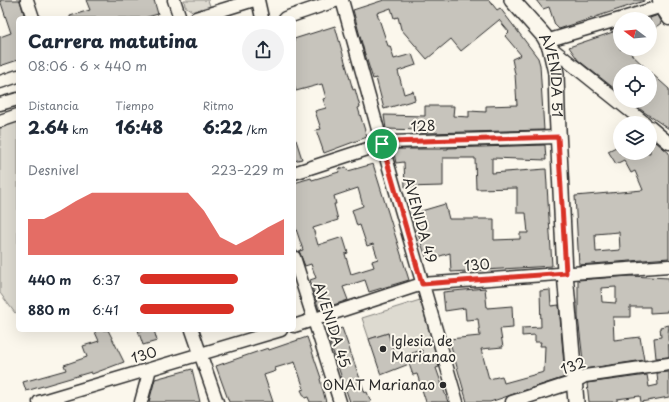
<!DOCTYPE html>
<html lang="es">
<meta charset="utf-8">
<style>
body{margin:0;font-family:"Playpen Sans",sans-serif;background:#f2f2f3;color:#1f2937;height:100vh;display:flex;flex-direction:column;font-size:15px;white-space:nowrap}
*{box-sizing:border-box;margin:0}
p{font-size:13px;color:#747a83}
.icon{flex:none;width:22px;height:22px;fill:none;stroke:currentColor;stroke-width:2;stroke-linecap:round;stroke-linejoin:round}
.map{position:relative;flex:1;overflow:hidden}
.details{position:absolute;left:16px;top:16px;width:280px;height:316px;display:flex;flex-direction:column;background:#fff;border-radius:6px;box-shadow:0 4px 16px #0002}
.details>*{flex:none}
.needle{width:26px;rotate:286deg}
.controls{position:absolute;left:613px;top:12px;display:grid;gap:8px}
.controls a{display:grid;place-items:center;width:44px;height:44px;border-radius:50%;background:#fff;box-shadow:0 4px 16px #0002;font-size:20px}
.pin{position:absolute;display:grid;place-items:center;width:34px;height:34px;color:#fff;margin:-17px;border:2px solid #fff;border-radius:50%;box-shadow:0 1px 4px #0007}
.round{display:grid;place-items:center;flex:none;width:42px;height:42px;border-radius:21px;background:#f2f2f3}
.overview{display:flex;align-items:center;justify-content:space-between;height:68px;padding:0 12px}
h1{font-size:18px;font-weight:800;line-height:30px}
.metrics{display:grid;grid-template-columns:repeat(3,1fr);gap:6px;height:68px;padding:4px 12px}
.metrics div{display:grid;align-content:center}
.metrics b{font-size:17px;font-weight:800}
.metrics small{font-size:11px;font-weight:400}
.metrics p{font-size:11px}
.chart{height:112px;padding:8px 12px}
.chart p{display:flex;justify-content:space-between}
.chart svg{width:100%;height:72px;margin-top:4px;fill:#d93025;opacity:.7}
ul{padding:0 12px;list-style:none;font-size:13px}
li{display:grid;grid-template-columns:64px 48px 1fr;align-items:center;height:30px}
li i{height:10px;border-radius:5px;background:#d93025}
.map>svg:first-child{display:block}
.green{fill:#dddad0;stroke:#84827e}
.building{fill:#c7c4bc;stroke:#2b2b2b;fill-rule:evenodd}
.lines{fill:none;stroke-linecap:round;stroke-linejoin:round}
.minor-casing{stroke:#2b2b2b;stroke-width:15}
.major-casing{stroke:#2b2b2b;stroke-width:18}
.minor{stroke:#fbf7ec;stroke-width:12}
.major{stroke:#fbf7ec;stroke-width:15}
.route-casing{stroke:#fff;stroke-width:8}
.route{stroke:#d93025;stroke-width:5}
.poi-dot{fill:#2b2b2b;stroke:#fbf7ec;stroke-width:1.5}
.labels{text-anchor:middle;stroke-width:4;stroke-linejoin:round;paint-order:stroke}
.street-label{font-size:14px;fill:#2b2b2b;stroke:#fbf7ec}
.poi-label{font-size:14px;fill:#2b2b2b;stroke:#fbf7ec;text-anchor:start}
</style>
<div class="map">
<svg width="669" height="402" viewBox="0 0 669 402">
<rect width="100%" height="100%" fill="#fbf7ec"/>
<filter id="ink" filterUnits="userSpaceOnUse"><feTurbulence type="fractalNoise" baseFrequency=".025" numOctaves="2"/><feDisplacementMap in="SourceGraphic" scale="8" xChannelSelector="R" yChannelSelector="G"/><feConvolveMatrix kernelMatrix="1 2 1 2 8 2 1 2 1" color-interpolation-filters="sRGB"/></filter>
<g filter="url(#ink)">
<path class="green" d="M184,0H208L211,9L195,13L185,6Z
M18,110V311L15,313L0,293V116Z
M420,300L436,355L424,358L421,350L396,359L388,333L369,339L362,318Z"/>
<path class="building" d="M0,0H20L25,18H18V60L0,66V37L11,33Z
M86,0H154L158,14L144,18H70V16L90,10Z
M384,0H489L497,10L500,8L538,58L540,65L544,130L428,133H420V130L386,129L384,115L425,116V106H454L453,116L469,117V111L486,112V106L517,105L515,74L512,59L521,55L505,36L509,32L499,20L461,51L451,39L427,59L401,29L398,17L394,18L391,8L377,13L388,46H390L394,59L412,54L416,65L398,71L404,94L413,91L415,100L384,109L376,78L373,79L364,51L353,10Z
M536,0H644V1L559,29L555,25L549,7L543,9Z
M658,15L662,23L653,30L650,25V18Z
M335,26L353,90L355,89L360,107L358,108L367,137L324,153L316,130L321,129L315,111L326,108L323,99L326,98L322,84L296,91L294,85V39Z
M620,27V49H626L649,71H620V93L578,60L569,47L613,32L610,30Z
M650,72L669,89V129L644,112L630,101H650Z
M650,137L669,153V258L579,265L575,196L643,190L635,171L631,173L624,160L616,164L608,151L620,145V153H650ZM619,232L620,250L596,252L595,234Z
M294,140H296L302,159L294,161Z
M545,145L546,160L492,158V173L546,169L552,266L451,272L450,253L427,260L411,214L445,204L449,219H494V240L520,239V233H528L526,213H517V188L476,189L475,158H443V186L405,187L404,162L396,163L393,149H448V148Z
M373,164L409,280L369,292L365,280L343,287L348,300L319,310L310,280L316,278L311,264L305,266L299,251L303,250L294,223V183L311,178L312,180L339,172L338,169L346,167L348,171ZM358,188L363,206L352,210L357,226L360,225L367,246L373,244L378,259L372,261L374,267L351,274L345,254L348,253L343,237L318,245L313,228L338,220L334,204H336L334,196Z
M630,276L669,278V310H667V312L650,313V307H630V317H613L614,340L640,337L644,360L584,369L578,317V280ZM616,287V303L602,302L601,288Z
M485,288L487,308L512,306L513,328L500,329L503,347L481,349L489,379L502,376L504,383L544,372L545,346H540L541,342H535V335L522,336V328L541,327L540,291L550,290L551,306L559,305L565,377L490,402H467L449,339L480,336L478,319L466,320L465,308L445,311L443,292Z
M669,325L668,334L669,357L656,358L654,338L661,337L660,327Z
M342,328L365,393L367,392L371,402H350L327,334Z
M94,330H108L124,362L92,374L91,372L26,391L23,382L66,370L64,365L87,357L83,346L99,341Z
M138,330H154L157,341L143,345Z
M388,333L396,359L422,350L425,360L436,357L439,367L436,368L448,402H426L417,374L413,375L409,364L381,375L369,339Z
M307,337L321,378L320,379L326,402H310L308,397L305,398L301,390L304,389L295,362L275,368L276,371L264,375L273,402H229L216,366L268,348L269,350Z
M192,369L200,402H149L155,379Z
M669,372V397L641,402L640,396L617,399V402H589L587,383L647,375L649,387L658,385L657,373Z"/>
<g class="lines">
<g class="minor-casing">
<path id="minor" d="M27,0L33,18
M174,0L180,18
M258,0L262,18
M342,0L382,144L457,402
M659,0L661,7L669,19
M196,18L254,0
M285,18L338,0
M620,19L669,4
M546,41L620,19
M550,47L645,123
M0,82L18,76
M0,104L18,99
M0,121L18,115
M650,127L669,143
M294,173L389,142L558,137
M294,257L340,402
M294,326L422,284L669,266
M192,330L217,402
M39,402L281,330
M141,402L150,369
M512,402L574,382L585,376L669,364"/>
</g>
<g class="major-casing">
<g id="major">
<path id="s1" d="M512,0L544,36L550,47L556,73L557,109L565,273L576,402"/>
</g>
</g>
<use href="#minor" class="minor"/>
<use href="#major" class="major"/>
</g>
</g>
<g class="lines" filter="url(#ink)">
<g class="route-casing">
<path id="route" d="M558,137L566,273L422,284L382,144L389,142Z"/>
</g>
<use href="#route" class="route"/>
</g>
<g class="poi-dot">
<circle cx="383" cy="349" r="4"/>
<circle cx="443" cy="385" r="4"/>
</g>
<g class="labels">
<g class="street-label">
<text dy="5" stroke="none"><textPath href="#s1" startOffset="89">AVENIDA 51</textPath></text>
<text transform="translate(423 126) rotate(-2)" y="5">128</text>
<text transform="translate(420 220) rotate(74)" y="5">AVENIDA 49</text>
<text transform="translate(477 265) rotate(-5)" y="5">130</text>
<text transform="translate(332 325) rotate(72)" y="5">AVENIDA 45</text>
<text transform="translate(144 355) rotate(-17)" y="5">130</text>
<text transform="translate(573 366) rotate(-19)" y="5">132</text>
</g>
<g class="poi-label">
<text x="391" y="346">Iglesia de<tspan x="391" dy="16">Marianao</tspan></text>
<text x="435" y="390" text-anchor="end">ONAT Marianao</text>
</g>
</g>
</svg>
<div class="controls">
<a><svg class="needle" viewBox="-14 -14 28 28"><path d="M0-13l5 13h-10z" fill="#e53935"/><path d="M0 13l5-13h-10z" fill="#747a83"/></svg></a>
<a><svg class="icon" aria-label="locate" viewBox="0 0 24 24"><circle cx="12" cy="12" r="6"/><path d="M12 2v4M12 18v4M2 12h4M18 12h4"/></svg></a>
<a><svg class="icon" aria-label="layers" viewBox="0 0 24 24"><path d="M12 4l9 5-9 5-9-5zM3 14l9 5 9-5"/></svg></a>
</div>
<div class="pin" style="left:382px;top:144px;background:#1e9e55"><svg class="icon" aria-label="arrive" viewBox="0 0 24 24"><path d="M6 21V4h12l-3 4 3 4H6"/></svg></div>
<section class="details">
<div class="overview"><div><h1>Carrera matutina</h1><p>08:06 · 6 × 440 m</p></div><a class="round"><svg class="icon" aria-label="share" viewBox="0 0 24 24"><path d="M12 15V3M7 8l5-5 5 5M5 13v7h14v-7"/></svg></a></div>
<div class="metrics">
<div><p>Distancia</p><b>2.64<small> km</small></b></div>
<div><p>Tiempo</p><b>16:48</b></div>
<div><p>Ritmo</p><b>6:22<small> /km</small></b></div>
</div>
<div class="chart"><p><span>Desnivel</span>223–229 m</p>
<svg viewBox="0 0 160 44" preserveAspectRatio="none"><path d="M0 44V22L10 22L20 17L30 11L40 6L50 6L60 6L70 6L80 6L90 6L100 6L110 17L120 33L130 38L140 33L150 27L160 22V44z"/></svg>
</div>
<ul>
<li><b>440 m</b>6:37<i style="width:68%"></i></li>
<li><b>880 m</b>6:41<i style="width:65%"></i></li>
</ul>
</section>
</div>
